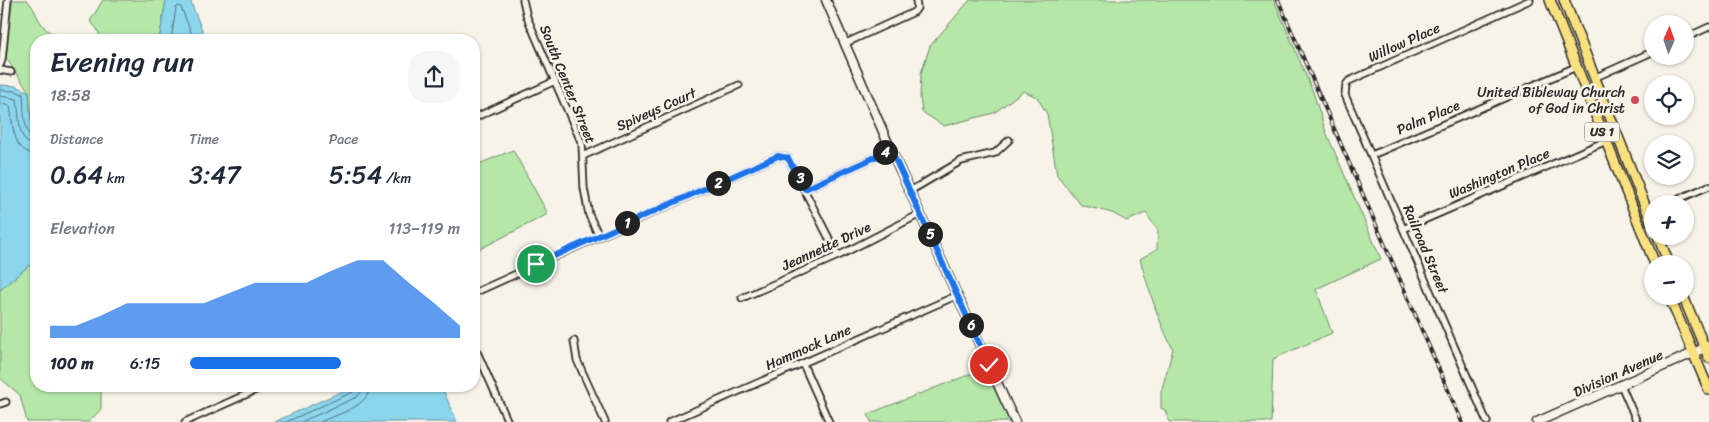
<!DOCTYPE html>
<meta charset="utf-8">
<style>
body{margin:0;font-family:Sriracha,sans-serif;background:#f6f6f7;color:#1f2937;height:100vh;display:flex;flex-direction:column;font-size:19px;white-space:nowrap}
*{box-sizing:border-box;margin:0}
p{font-size:16px;color:#747a83}
.icon{flex:none;width:28px;height:28px;fill:none;stroke:currentColor;stroke-width:2;stroke-linecap:round;stroke-linejoin:round}
.map{position:relative;flex:1;overflow:hidden}
.side{position:absolute;left:30px;top:34px;width:450px;height:358px;display:flex;flex-direction:column;background:#fff;border-radius:20px;box-shadow:0 1px 4px #0004}
.side>*{flex:none}
.needle{width:32px;rotate:2deg}
.buttons{position:absolute;left:1644px;top:15px;display:grid;gap:10px}
.buttons a{display:grid;place-items:center;width:50px;height:50px;border-radius:50%;background:#fff;box-shadow:0 1px 4px #0004;font-size:25px}
.pin{position:absolute;display:grid;place-items:center;width:42px;height:42px;color:#fff;margin:-21px;border:2px solid #fff;border-radius:50%;box-shadow:0 1px 5px #0007}
.km{position:absolute;width:25px;height:25px;margin:-12px;border-radius:50%;background:#222;color:#fff;font-size:14px;line-height:25px;text-align:center}
.round{display:grid;place-items:center;flex:none;width:52px;height:52px;border-radius:20px;background:#f6f6f7}
.headline{display:flex;align-items:center;justify-content:space-between;height:85px;padding:0 20px}
h1{font-size:28px;font-weight:600;line-height:38px}
.stats{display:grid;grid-template-columns:repeat(3,1fr);gap:8px;height:85px;padding:5px 20px}
.stats div{display:grid;align-content:center}
.stats b{font-size:25px;font-weight:600}
.stats small{font-size:14px;font-weight:400}
.stats p{font-size:14px}
.chart{height:140px;padding:10px 20px}
.chart p{display:flex;justify-content:space-between}
.chart svg{width:100%;height:90px;margin-top:5px;fill:#1a73e8;opacity:.7}
ul{padding:0 20px;list-style:none;font-size:16px}
li{display:grid;grid-template-columns:80px 60px 1fr;align-items:center;height:38px}
li i{height:12px;border-radius:6px;background:#1a73e8}
.map>svg:first-child{display:block}
.green{fill:#b4e7a8;stroke:#70896a}
.water{fill:#8cd6ed;stroke:#65929f}
.lines{fill:none;stroke-linecap:round;stroke-linejoin:round}
.shore{stroke:#526f79;stroke-width:1}
.minor-casing{stroke:#2b2b2b;stroke-width:9}
.tertiary-casing{stroke:#2b2b2b;stroke-width:11}
.primary-casing{stroke:#2b2b2b;stroke-width:12}
.minor{stroke:#f7f3e8;stroke-width:5.5}
.tertiary{stroke:#f7f3e8;stroke-width:8}
.primary{stroke:#fae180;stroke-width:9}
.rail-casing{stroke:#2b2b2b;stroke-width:4}
.rail{stroke:#f7f3e8;stroke-width:2;stroke-dasharray:5.5;stroke-linecap:butt}
.route-casing{stroke:#fff;stroke-width:10}
.route{stroke:#1a73e8;stroke-width:6}
.poi-dot{fill:#d1495b;stroke:#f7f3e8;stroke-width:2}
.labels{text-anchor:middle;stroke-width:5;stroke-linejoin:round;paint-order:stroke}
.shield{fill:#f7f3e8;stroke:#686764;stroke-width:1}
.shield-label{font-size:12px;font-weight:bold;fill:#2b2b2b}
.street-label{font-size:14px;fill:#2b2b2b;stroke:#f7f3e8}
.poi-label{font-size:14px;fill:#2b2b2b;stroke:#f7f3e8;text-anchor:end}
</style>
<div class="map">
<svg width="1709" height="422" viewBox="0 0 1709 422">
<rect width="100%" height="100%" fill="#f7f3e8"/>
<filter id="ink" filterUnits="userSpaceOnUse"><feTurbulence type="fractalNoise" baseFrequency=".02" numOctaves="2"/><feDisplacementMap in="SourceGraphic" scale="10" xChannelSelector="R" yChannelSelector="G"/><feConvolveMatrix kernelMatrix="1 2 1 2 8 2 1 2 1" color-interpolation-filters="sRGB"/></filter>
<g filter="url(#ink)">
<path class="green" d="M11,0H27C35,8 37,19 44,27C55,40 85,43 100,36L97,29L90,21L103,0H166L159,40H36V144L31,122L29,92L6,58Z
M970,0H1274L1313,92L1326,132L1381,259L1316,289L1332,333L1273,359L1271,422H1169L1165,410L1161,408V392L1173,349C1158,321 1149,290 1140,259L1157,249L1158,231L1146,213L1127,221L1112,213L1081,205L1057,175L1047,114L1037,97L1023,91L994,113L944,126L922,112L920,98L921,73L930,46Z
M513,150L548,214L474,252V166Z
M36,264V385H101V409L89,422H27L20,395L0,378V290L28,266Z
M986,368L1010,422H871L868,414Z"/>
<path class="water" d="M166,0H190L206,40H159Z
M0,85L16,86L29,92L31,122L36,144V264L28,266L0,290Z
M356,385H441L457,422H274Z"/>
<g class="lines">
<path class="shore" d="M171,40L176,8L178,6L181,7L194,40
M0,90L15,91L23,94C24,107 23,129 32,139L36,140
M0,96L17,99C20,113 16,145 36,146
M0,103L10,106C13,124 12,153 36,154
M286,422L353,392L356,389L357,385
M301,422L357,397L362,391L363,385
M320,422C337,414 370,407 370,385"/>
<g class="minor-casing">
<path id="minor" d="M523,0L527,17L582,144L584,188L589,215L599,236
M1685,38L1709,27
M846,43L914,12L917,8L916,0
M0,65L2,60L8,0
M0,70L11,72
M1594,78L1652,52
M474,118L555,81
M1372,155L1576,67
M583,156L739,85
M805,189L891,150
M910,191L961,161L995,153L1009,140
M1667,204L1709,186
M1403,229L1606,141
M474,293L778,156L788,158L838,256
M742,298L838,256L920,214
M574,341L577,360L605,422
M474,345L508,422
M803,364L829,422
M1621,385L1637,422
M0,404L6,402
M185,422L267,385
M669,422L958,295
M1487,422L1345,95L1346,85L1349,81L1530,0"/>
</g>
<g class="tertiary-casing">
<path id="tertiary" d="M826,0L891,150L1015,422
M1537,422L1709,346"/>
</g>
<g class="primary-casing">
<path id="primary" d="M1550,0L1655,264
M1564,0L1652,223
M1658,236L1669,264
M1669,296L1709,390
M1683,296L1709,358"/>
</g>
<use href="#minor" class="minor"/>
<use href="#tertiary" class="tertiary"/>
<use href="#primary" class="primary"/>
<g class="rail-casing">
<path id="rail" d="M1278,0L1462,422"/>
</g>
<use href="#rail" class="rail"/>
</g>
</g>
<g class="lines" filter="url(#ink)">
<g class="route-casing">
<path id="route" d="M536,264L778,156L788,158L805,189L891,150L989,365"/>
</g>
<use href="#route" class="route"/>
</g>
<circle class="poi-dot" cx="1635" cy="100" r="5"/>
<g class="labels">
<rect class="shield" x="1584.5" y="122.5" width="35" height="19" rx="4"/>
<g class="shield-label">
<text x="1602" y="136">US 1</text>
</g>
<g class="street-label">
<text transform="translate(1404 42) rotate(-24)" y="5">Willow Place</text>
<text transform="translate(568 84) rotate(68)" y="5">South Center Street</text>
<text transform="translate(656 109) rotate(-24)" y="5">Spiveys Court</text>
<text transform="translate(1428 117) rotate(-23)" y="5">Palm Place</text>
<text transform="translate(1499 173) rotate(-23)" y="5">Washington Place</text>
<text transform="translate(826 246) rotate(-25)" y="5">Jeannette Drive</text>
<text transform="translate(1426 249) rotate(67)" y="5">Railroad Street</text>
<text transform="translate(808 347) rotate(-24)" y="5">Hammock Lane</text>
<text transform="translate(1618 373) rotate(-24)" y="5">Division Avenue</text>
</g>
<g class="poi-label">
<text x="1625" y="97">United Bibleway Church<tspan x="1625" dy="16">of God in Christ</tspan></text>
</g>
</g>
</svg>
<div class="buttons">
<a><svg class="needle" viewBox="-14 -14 28 28"><path d="M0-13l5 13h-10z" fill="#e53935"/><path d="M0 13l5-13h-10z" fill="#747a83"/></svg></a>
<a><svg class="icon" aria-label="locate" viewBox="0 0 24 24"><circle cx="12" cy="12" r="6"/><path d="M12 2v4M12 18v4M2 12h4M18 12h4"/></svg></a>
<a><svg class="icon" aria-label="layers" viewBox="0 0 24 24"><path d="M12 4l9 5-9 5-9-5zM3 14l9 5 9-5"/></svg></a>
<a>+</a>
<a>−</a>
</div>
<div class="pin" style="left:536px;top:264px;background:#1e9e55"><svg class="icon" aria-label="arrive" viewBox="0 0 24 24"><path d="M6 21V4h12l-3 4 3 4H6"/></svg></div>
<div class="pin" style="left:989px;top:365px;background:#d93025"><svg class="icon" aria-label="check" viewBox="0 0 24 24"><path d="M5 12l5 5 9-10"/></svg></div>
<b class="km" style="left:627px;top:223px">1</b>
<b class="km" style="left:718px;top:183px">2</b>
<b class="km" style="left:800px;top:178px">3</b>
<b class="km" style="left:885px;top:152px">4</b>
<b class="km" style="left:930px;top:234px">5</b>
<b class="km" style="left:971px;top:325px">6</b>
<section class="side">
<div class="headline"><div><h1>Evening run</h1><p>18:58</p></div><a class="round"><svg class="icon" aria-label="share" viewBox="0 0 24 24"><path d="M12 15V3M7 8l5-5 5 5M5 13v7h14v-7"/></svg></a></div>
<div class="stats">
<div><p>Distance</p><b>0.64<small> km</small></b></div>
<div><p>Time</p><b>3:47</b></div>
<div><p>Pace</p><b>5:54<small> /km</small></b></div>
</div>
<div class="chart"><p><span>Elevation</span>113–119 m</p>
<svg viewBox="0 0 160 44" preserveAspectRatio="none"><path d="M0 44V38L10 38L20 33L30 27L40 27L50 27L60 27L70 22L80 17L90 17L100 17L110 11L120 6L130 6L140 17L150 27L160 38V44z"/></svg>
</div>
<ul>
<li><b>100 m</b>6:15<i style="width:56%"></i></li>
</ul>
</section>
</div>
